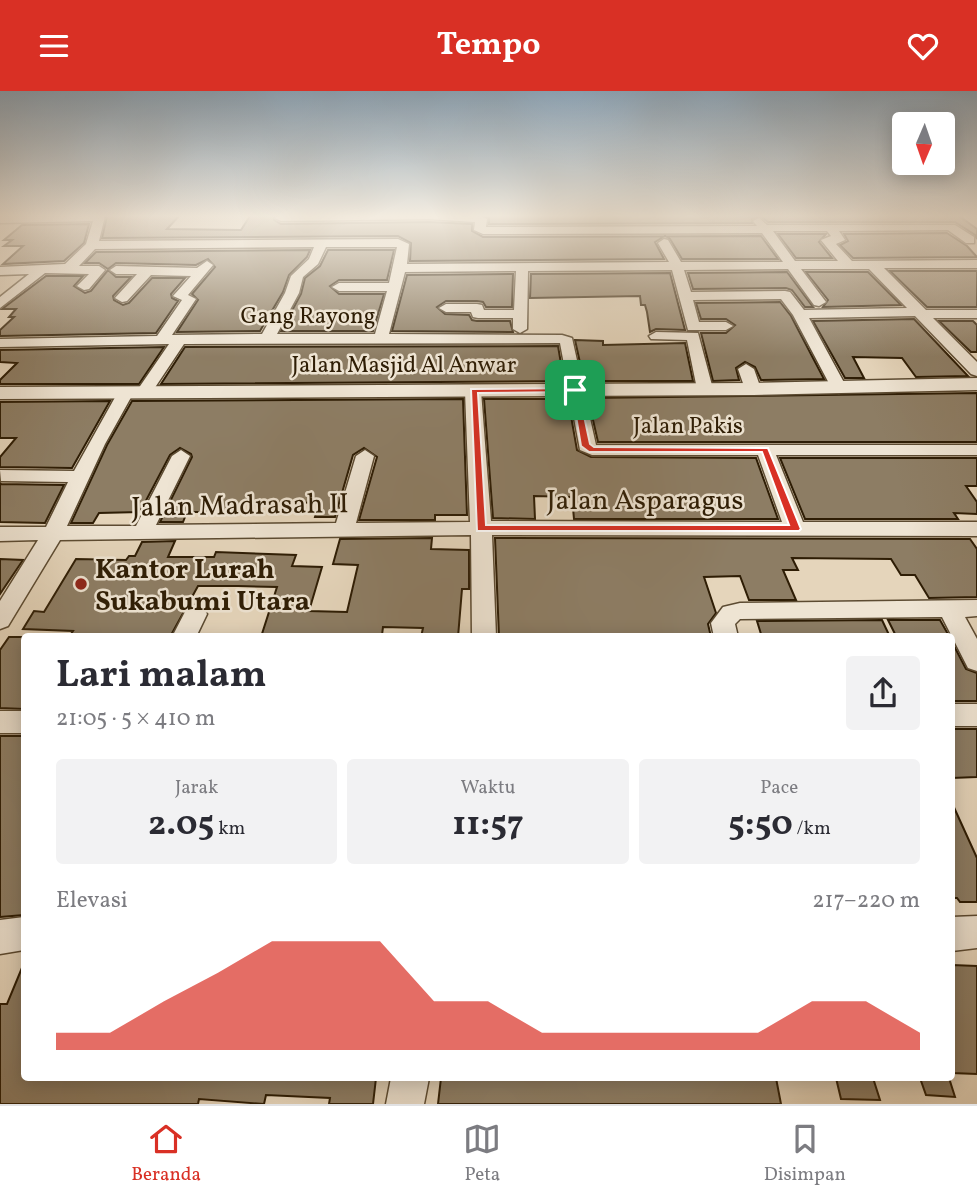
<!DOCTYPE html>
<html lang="id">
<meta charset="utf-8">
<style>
body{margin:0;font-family:Vollkorn,serif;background:#f2f2f3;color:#2b2b33;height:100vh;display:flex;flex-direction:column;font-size:26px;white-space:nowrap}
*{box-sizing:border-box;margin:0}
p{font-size:23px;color:#7c7c81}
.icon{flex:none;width:38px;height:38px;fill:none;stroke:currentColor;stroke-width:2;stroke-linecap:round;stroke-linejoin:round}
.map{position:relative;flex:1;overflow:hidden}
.drawer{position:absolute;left:21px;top:542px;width:934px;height:448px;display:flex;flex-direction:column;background:#fff;border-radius:7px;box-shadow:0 4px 18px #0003}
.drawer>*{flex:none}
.needle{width:46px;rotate:182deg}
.controls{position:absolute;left:892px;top:21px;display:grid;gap:14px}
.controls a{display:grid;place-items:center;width:63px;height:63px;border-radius:7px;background:#fff;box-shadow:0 4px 18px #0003;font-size:35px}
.pin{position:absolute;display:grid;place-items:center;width:60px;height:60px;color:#fff;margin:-30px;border-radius:14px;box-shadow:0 4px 10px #0006}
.round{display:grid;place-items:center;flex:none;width:74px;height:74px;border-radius:7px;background:#f2f2f3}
.overview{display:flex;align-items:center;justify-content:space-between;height:119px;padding:0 35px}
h1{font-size:38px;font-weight:700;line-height:52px}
.metrics{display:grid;grid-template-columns:repeat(3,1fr);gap:10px;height:119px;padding:7px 35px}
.metrics div{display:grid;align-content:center;border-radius:7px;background:#f2f2f3;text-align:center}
.metrics b{font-size:35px;font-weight:700}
.metrics small{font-size:19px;font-weight:400}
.metrics p{font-size:19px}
.chart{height:196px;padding:14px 35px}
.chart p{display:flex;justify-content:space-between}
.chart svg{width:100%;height:126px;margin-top:7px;fill:#d93025;opacity:.7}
header{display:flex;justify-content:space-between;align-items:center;height:91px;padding:0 35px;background:#d93025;color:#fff;font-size:32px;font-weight:700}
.tab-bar{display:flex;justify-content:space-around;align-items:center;height:98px;border-top:2px solid #e1e1e2;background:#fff;font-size:19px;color:#7c7c81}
.tab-bar a{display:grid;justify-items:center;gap:4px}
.tab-bar .active{color:#d93025}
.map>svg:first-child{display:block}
.building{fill:#8d7d64;stroke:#2e1d05;stroke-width:2}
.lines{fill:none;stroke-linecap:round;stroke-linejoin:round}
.minor-casing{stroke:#5c4b32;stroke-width:3}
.tertiary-casing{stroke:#5c4b32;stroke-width:3}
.minor{fill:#eee4d3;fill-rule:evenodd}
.tertiary{fill:#eee4d3;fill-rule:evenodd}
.route{fill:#d93025;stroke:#fff;stroke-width:2;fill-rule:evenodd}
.poi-dot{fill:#8f2418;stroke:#eee4d3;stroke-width:2.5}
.labels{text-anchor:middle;stroke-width:5;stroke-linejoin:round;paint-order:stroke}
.far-street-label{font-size:23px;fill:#2e1d05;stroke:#eee4d3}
.street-label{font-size:28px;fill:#2e1d05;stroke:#eee4d3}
.poi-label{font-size:28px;font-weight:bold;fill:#2e1d05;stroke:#eee4d3;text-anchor:start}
</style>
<header><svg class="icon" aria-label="menu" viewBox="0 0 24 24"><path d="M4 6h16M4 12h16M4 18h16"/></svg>Tempo<svg class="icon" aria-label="heart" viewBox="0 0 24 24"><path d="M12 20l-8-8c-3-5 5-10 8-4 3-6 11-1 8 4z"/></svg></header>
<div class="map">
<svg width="977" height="1013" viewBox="0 0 977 1013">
<rect width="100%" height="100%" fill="#e5d5bb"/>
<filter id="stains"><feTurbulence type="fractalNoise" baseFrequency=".00286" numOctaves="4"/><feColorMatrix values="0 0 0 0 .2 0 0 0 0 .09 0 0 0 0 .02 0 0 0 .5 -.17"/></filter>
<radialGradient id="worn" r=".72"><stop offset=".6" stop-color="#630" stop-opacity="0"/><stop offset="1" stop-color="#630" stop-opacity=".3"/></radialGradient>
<path class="building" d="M107,125H179L167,138L241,139L250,125H274V129L281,133L429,131L472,133V140L483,146L761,145L778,168H682L670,148L665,145L655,151L664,168L410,170L411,152L398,145L102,147Z
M486,125H758L752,128V132L489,133V127Z
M760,125H959L977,138V148L975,144L955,131H768Z
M89,133L84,152L64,170L3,173L23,155H4L12,149H4L22,134Z
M947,142L967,155L977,166L853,167L840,154L848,150L844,143Z
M778,143H826L819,151L832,167H796Z
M310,159L307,166L289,184L283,201L260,240L177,241L198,209L192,203L215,176L208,168L196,174L116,172L108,178L99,172H85L96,161Z
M328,159H394L387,189H339L330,195L339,203H384L373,240H281L301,203L305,187L320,175Z
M108,179L116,186H131L113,205L114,209L123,214L129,212L152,187H185L171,203L172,207L178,210L156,242L0,245V239L14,226H9L16,218H2L46,185H83L74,195L85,202L91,200Z
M890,180H977V216H927Z
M787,181L813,216H805L792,199L786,197L693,198L688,182Z
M806,181H868L901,214L823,216L828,209Z
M670,182L685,239L656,238L650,241L647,221L645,214H641L640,205L530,207L531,183Z
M513,183L512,216H486L483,211L477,210H446L437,216L445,223L469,224L472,229L477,230H510L513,241L392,240L407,184Z
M780,211L791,225L824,288L761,289L755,276L745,271L736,277L739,289L713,290L701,242H726L735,234L726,228H701L696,212Z
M914,228L968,285L916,286L902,267L853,266L864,287H845L813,230Z
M939,230H973L977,234V261H971Z
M575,249L603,250V254L685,252L693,290H584Z
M558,255L564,290L161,293L185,256Z
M164,256L139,293H0V289L17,272L0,271V259Z
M977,302V351H598L588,307Z
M463,308L467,424H435V429H359L377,366L364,357L353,364L335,426H315L319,412L245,410L242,421H187L183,431H160L192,366L191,363L180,357L170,364L140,421L99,422L93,432H71L107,354L132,310Z
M484,308H568L577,359L591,366L756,367L778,428H574L572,406L534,405L535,428L493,427Z
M110,310L72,377L0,376V366L16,347H0V311Z
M780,367H977V395H966L977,411V423L954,422L958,428H805Z
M0,392L1,393L64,394L45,432L0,431Z
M432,447L431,458L469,459V498H462L458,546H421L423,537L383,536L382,544L261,546L277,496L238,495H198L170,546H69L73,540L23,538L34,520L44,521L76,468L126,469L129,465H135L142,451L175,450L168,466H214L216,461L296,464L292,475L322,476L309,520L347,521L358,474L333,473L340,448Z
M495,447L970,448L977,458V506L929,507L915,484H901L891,468L792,467L798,479H783L796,509H749L740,485L704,486L716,522L708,533L711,546H499Z
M0,468L23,469L0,503Z
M882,529L890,546L761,543L757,530Z
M888,529H940L949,545L895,543Z
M9,546H24V618L0,617V559Z
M952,551L966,578L977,582V610H952Z
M952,638H977V686L952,687Z
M24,645V824L0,826V645Z
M952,712L977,767V811H960L957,807H952Z
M24,872V987H376L373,1013H329L330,1007L266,1004L264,1013L199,1008L198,1013H0V913H7Z
M952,874L977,875V983L952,982Z
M441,987H776L781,1013H438Z
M836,987H873L880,1009L841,1008Z
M920,987H949L955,1006L926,1004Z"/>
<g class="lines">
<g class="minor-casing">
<path id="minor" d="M105,125L99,150L398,148L409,153L407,173L669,171L658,152L664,148L668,149L681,171H783L762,142L483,143L474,139L475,131L429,128L281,130L275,127L277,125H481L487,128L486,136L757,135L753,130L759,127L767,134H955L974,146V152H966L948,139L839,140L845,149L836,153L852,170L977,169V177H884L926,219H977V227H933L977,271V285L971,283L915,225L809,227L847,297L839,302L833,300L793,224L781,208L693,209L699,231H726L733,235L726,239H688L672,179L528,180L527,238L520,242L513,238V227H478L473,226L471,221H446L439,217L446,213H477L482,214L484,219H514L516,180L405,181L389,243L562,244L572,247L596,354H977V364H776L803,431H977V445L492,444L496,546H472L471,444L60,449L8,535L0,538V510L38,449L0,450V436H46L68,391L1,390L0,379L74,380L118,301L126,296L134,301L105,353L67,435H136L172,365L181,359L190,365L156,434L336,432L356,365L365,359L374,365L356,432L470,431L465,300L473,295L481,300L491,430L782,431L758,364H592L580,359L560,252L184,253L150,304L144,306L136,301L169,253L0,256V248L157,245L182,209L173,205L191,185L151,184L127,210L122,211L115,207L137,183H116L110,179L116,175L197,177L207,170L213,174L188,204L196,208L172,244L262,243L285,202L291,185L309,168L314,156L95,158L79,175H99L105,179L89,198L84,199L77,195L89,183L45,182L0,217V206L29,183L0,184V176L65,173L86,153L93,130L0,132V126ZM773,140H827L831,145L821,149L838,170H795ZM326,156H397L389,192H339L332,196L339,200H387L375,243H277L299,202L303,186L318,173ZM788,178L814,214L819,215L826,211L801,178H869L907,217L804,219L790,201L785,200L691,201L684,179Z
M656,241L698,242L713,298L711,301L705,303L697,298L687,249L651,248L649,245Z
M746,273L754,278L761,298L759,301L753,303L745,298L738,278Z
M977,509V525L965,526L977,548V580L968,577L942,526L740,528L735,533L738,546H714L711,532L723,516L740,512Z
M195,514L203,517L207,523L196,546H172L187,517Z
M952,613H977V635H952Z
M0,620H24V642H0Z
M977,825V857L952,860V826Z
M24,826V859L0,863V829Z
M391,987H429L424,1013H386Z"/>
</g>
<g class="tertiary-casing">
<path id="tertiary" d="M977,287V299L753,304L0,308V296L753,292Z"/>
</g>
<use href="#minor" class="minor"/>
<use href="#tertiary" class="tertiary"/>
</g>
<linearGradient id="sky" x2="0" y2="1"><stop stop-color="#8ea8bd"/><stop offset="0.47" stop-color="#f3ece0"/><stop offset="1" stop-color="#f3ece0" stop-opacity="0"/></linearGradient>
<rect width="977" height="266" fill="url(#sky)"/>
<path class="route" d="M578,297L590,353L594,356L768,357L801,438L799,440H477L471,298ZM572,301L581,355L589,361H762L789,434H486L478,302Z"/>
<circle class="poi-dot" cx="81" cy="493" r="7"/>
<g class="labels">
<g class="far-street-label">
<text x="308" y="232">Gang Rayong</text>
<text x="404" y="281">Jalan Masjid Al Anwar</text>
<text x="688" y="342">Jalan Pakis</text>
</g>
<g class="street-label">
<text x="645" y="418">Jalan Asparagus</text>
<text transform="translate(240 413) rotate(-1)" y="10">Jalan Madrasah II</text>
</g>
<g class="poi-label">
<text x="95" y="487">Kantor Lurah<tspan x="95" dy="32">Sukabumi Utara</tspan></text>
</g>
</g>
<rect width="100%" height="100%" filter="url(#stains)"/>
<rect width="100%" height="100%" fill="url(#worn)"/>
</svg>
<div class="controls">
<a><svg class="needle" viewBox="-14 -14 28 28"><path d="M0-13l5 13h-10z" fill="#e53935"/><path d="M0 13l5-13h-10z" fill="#7c7c81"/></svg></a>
</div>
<div class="pin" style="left:575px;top:299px;background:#1e9e55"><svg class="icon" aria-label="arrive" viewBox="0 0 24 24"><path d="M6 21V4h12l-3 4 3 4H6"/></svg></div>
<section class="drawer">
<div class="overview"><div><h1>Lari malam</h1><p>21:05 · 5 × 410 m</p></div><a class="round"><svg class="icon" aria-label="share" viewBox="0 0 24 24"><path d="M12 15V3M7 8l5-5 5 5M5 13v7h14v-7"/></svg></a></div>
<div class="metrics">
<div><p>Jarak</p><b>2.05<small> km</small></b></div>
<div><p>Waktu</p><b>11:57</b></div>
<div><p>Pace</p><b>5:50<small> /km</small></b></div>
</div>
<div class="chart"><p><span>Elevasi</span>217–220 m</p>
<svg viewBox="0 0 160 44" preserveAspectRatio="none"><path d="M0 44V38L10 38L20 27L30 17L40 6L50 6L60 6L70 27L80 27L90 38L100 38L110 38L120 38L130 38L140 27L150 27L160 38V44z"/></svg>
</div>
</section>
</div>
<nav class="tab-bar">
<a class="active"><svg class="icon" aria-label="home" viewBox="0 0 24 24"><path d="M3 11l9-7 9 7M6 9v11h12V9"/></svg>Beranda</a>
<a><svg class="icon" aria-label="map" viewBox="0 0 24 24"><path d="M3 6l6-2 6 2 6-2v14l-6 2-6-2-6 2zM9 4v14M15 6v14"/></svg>Peta</a>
<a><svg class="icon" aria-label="saved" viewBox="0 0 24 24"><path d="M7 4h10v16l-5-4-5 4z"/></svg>Disimpan</a>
</nav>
